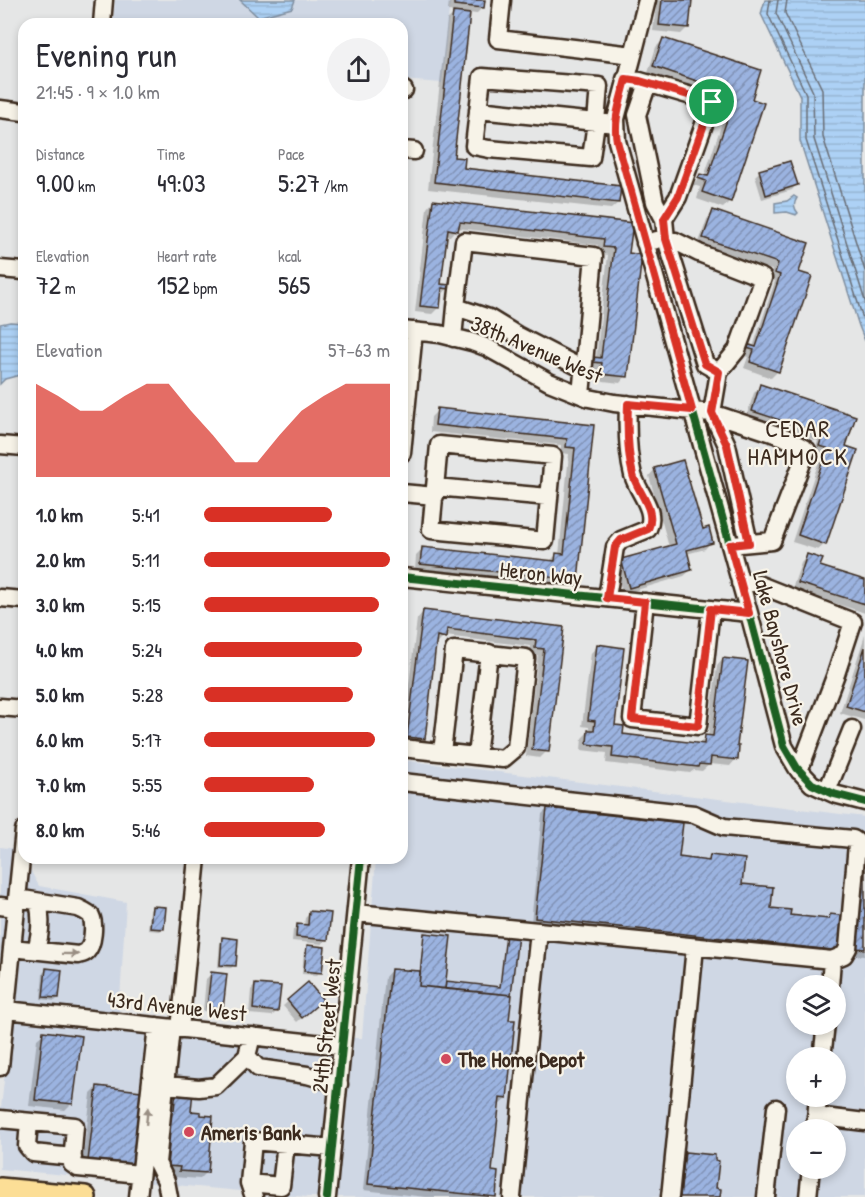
<!DOCTYPE html>
<meta charset="utf-8">
<style>
body{margin:0;font-family:"Patrick Hand",sans-serif;background:#f2f2f3;color:#2b2b33;height:100vh;display:flex;flex-direction:column;font-size:22px;white-space:nowrap}
*{box-sizing:border-box;margin:0}
p{font-size:20px;color:#7c7c81}
.icon{flex:none;width:33px;height:33px;fill:none;stroke:currentColor;stroke-width:2;stroke-linecap:round;stroke-linejoin:round}
.map{position:relative;flex:1;overflow:hidden}
.sheet{position:absolute;left:18px;top:18px;width:390px;height:846px;display:flex;flex-direction:column;background:#fff;border-radius:18px;box-shadow:0 3px 9px #0003}
.sheet>*{flex:none}
.buttons{position:absolute;left:786px;top:975px;display:grid;gap:12px}
.buttons a{display:grid;place-items:center;width:60px;height:60px;border-radius:50%;background:#fff;box-shadow:0 3px 9px #0003;font-size:30px}
.pin{position:absolute;display:grid;place-items:center;width:51px;height:51px;color:#fff;margin:-26px;border:3px solid #fff;border-radius:50%;box-shadow:0 2px 6px #0007}
.round{display:grid;place-items:center;flex:none;width:63px;height:63px;border-radius:32px;background:#f2f2f3}
.overview{display:flex;align-items:center;justify-content:space-between;height:102px;padding:0 18px}
h1{font-size:33px;font-weight:600;line-height:45px}
.metrics{display:grid;grid-template-columns:repeat(3,1fr);gap:9px;height:102px;padding:6px 18px}
.metrics div{display:grid;align-content:center}
.metrics b{font-size:26px;font-weight:600}
.metrics small{font-size:16px;font-weight:400}
.metrics p{font-size:16px}
.chart{height:168px;padding:12px 18px}
.chart p{display:flex;justify-content:space-between}
.chart svg{width:100%;height:108px;margin-top:6px;fill:#d93025;opacity:.7}
ul{padding:0 18px;list-style:none;font-size:20px}
li{display:grid;grid-template-columns:96px 72px 1fr;align-items:center;height:45px}
li i{height:15px;border-radius:8px;background:#d93025}
.map>svg:first-child{display:block}
.built{fill:#cfd7e4;fill-rule:evenodd}
.water{fill:url(#water-rules);stroke:#7f8e9f;stroke-width:1.5}
.shadow{fill:#0003}
.lines{fill:none;stroke-linecap:round;stroke-linejoin:round}
.shore{stroke:#696d74;stroke-width:1.5}
.building{fill:url(#building-hatch);stroke:#3b2a1e;stroke-width:1.5}
.minor-casing{stroke:#3b2a1e;stroke-width:21}
.major-casing{stroke:#3b2a1e;stroke-width:26}
.minor{stroke:#f7f3e8;stroke-width:16}
.major{stroke:#fcde96;stroke-width:21}
.cycleway-casing{stroke:#f7f3e8;stroke-width:11}
.cycleway{stroke:#1b5e20;stroke-width:8}
.oneway{fill:#998e83}
.route-casing{stroke:#fff;stroke-width:12}
.route{stroke:#d93025;stroke-width:8}
.poi-dot{fill:#d1495b;stroke:#f7f3e8;stroke-width:2}
.labels{text-anchor:middle;stroke-width:4.5;stroke-linejoin:round;paint-order:stroke}
.street-label{font-size:22px;fill:#3b2a1e;stroke:#f7f3e8}
.poi-label{font-size:22px;font-weight:bold;fill:#3b2a1e;stroke:#f7f3e8;text-anchor:start}
.neighbourhood-label{font-size:24px;letter-spacing:1.5px;fill:#3b2a1e;stroke:#f7f3e8}
</style>
<div class="map">
<svg width="865" height="1197" viewBox="0 0 865 1197">
<defs>
<pattern id="water-rules" width="6" height="5" patternUnits="userSpaceOnUse" patternTransform="scale(1.5)"><rect width="6" height="5" fill="#add1f5"/><path d="M0 2.5h6" fill="none" stroke="#96b4d2"/></pattern>
<pattern id="building-hatch" width="6" height="6" patternUnits="userSpaceOnUse" patternTransform="scale(1.5)"><rect width="6" height="6" fill="#9bb3e0"/><path d="M-1 1l2-2M0 6l6-6M5 7l2-2" fill="none" stroke="#8092b5"/></pattern>
</defs>
<rect width="100%" height="100%" fill="#e5e6e6"/>
<filter id="ink" filterUnits="userSpaceOnUse"><feTurbulence type="fractalNoise" baseFrequency=".0167" numOctaves="2"/><feDisplacementMap in="SourceGraphic" scale="12" xChannelSelector="R" yChannelSelector="G"/><feConvolveMatrix kernelMatrix="1 2 1 2 8 2 1 2 1" color-interpolation-filters="sRGB"/></filter>
<g filter="url(#ink)">
<path class="built" d="M115,0H240L258,17L292,8L295,0H450L442,83L402,80V24H113Z
M402,760L865,817V1197H333L349,1038H362L376,858H402ZM796,986H836V1024H796ZM796,1058H836V1096H796ZM796,1130H836V1168H796Z
M0,847L16,849L0,1016Z
M27,864L39,886L126,902L119,1016L13,1004Z
M11,1017L336,1052L321,1197H308L0,1169V1117Z"/>
<path class="water" d="M240,0H295L292,8L258,17Z
M765,0H865V341L859,326L800,141V96L761,14Z
M794,196L797,198C793,204 794,208 798,213L796,215L787,212L775,213V203L787,201Z
M10,322L24,323V374L5,379L0,384V324Z"/>
<path class="shadow" d="M449,0H484L483,7L476,14L469,13L452,158L462,169L618,203L611,209L428,189L447,20L456,12L448,11Z
M657,0H690L687,28L681,34L653,31Z
M663,40L750,100L730,201L723,208L697,199L700,187L693,185L700,175L704,177L727,108L721,106L724,98L648,73L656,47Z
M760,171L796,185L792,190L762,199L755,176Z
M433,201L631,225L628,255L626,376L620,383L595,380L596,369L587,368L588,365L594,359H596L608,255L597,253L598,245L457,228L450,236H446L440,285L448,288L442,295L440,294L438,308L432,314L415,312L427,208Z
M713,212L797,273L778,371L771,378L744,368L748,357L740,354L747,346L753,347L775,281L769,279L772,270L698,245L707,219Z
M761,386L844,447L825,544L818,550L792,542L821,455L814,452L818,441L746,417L754,393Z
M438,410L592,426L577,579L570,586L415,570L416,556L423,549L550,561L557,554L559,555L569,454L561,453V445L430,432L431,417Z
M655,469L711,542L705,549L686,554L691,570L684,576L623,594L615,567L622,561L669,547L649,476Z
M807,556L818,567L865,582V613L792,589L801,563Z
M423,612L562,628L547,751L540,758L526,756L538,655L529,654L530,646L445,636L438,643H435L423,738L417,744L402,743L417,619Z
M865,635V719L864,720L840,713Z
M597,646L613,726L622,735L699,744L706,736L708,737L717,666L723,659L736,747V759L730,766L710,764L702,771L694,770L690,773L606,763L607,753L581,750L582,738L589,731V727L582,726L591,653Z
M547,809L677,859L705,862L710,857L741,886L769,909L788,916L826,920L830,915L836,955L531,923L542,814Z
M865,845V956L850,955Z
M153,907L163,928L160,931L148,930L150,910Z
M310,913L327,939L322,944L292,941L293,930L297,926H304L305,918Z
M425,935L444,983L500,989L506,936V1099L499,1105L491,1173H496L494,1197H426L363,1190L385,977L391,970L420,973Z
M223,939L234,965L231,968L218,967L220,942Z
M307,947L320,972L317,975L302,974L304,950Z
M46,970L58,998L55,1001L41,999L43,973Z
M211,974L221,1008L217,1013L203,1011L206,979Z
M308,984L317,1004L297,1022L283,1006Z
M255,985L277,1011L272,1016L249,1014L251,990Z
M44,1033L72,1103L65,1110L29,1106L37,1039Z
M97,1088L131,1166L82,1167L91,1094Z
M177,1091L190,1112L206,1173L200,1179L173,1177L174,1174L161,1172L170,1098Z
M686,1154L714,1190L719,1197H675L679,1160Z"/>
<g class="lines">
<path class="shore" d="M770,0L768,14L806,94V140L865,325
M778,0L776,13L813,92L814,139L865,301
M787,0L785,13L822,89L823,137L865,271"/>
</g>
<path class="building" d="M454,0H485L484,8L454,5Z
M662,0H692L689,28L659,25Z
M453,12L470,14L454,157L465,158L464,168L621,186L619,203L434,182Z
M663,38L761,70L752,99L764,103L731,202L702,192L706,181L698,178L700,174L708,176L733,102L727,100L729,92L653,66Z
M790,161L798,185L766,195L759,170Z
M433,200L633,223L629,253L642,255L628,377L600,374L602,363L593,362L594,357L601,358L614,248L603,247L604,239L460,222L458,231L448,229L441,284L450,285V289L442,288L440,308L420,306Z
M713,210L809,243L799,272L812,276L779,372L750,362L754,350L746,348L747,344L756,347L780,275L775,273L778,263L703,238Z
M760,384L856,416L846,446L858,450L826,545L798,535L827,448L819,446L823,434L752,411Z
M437,408L594,425L578,580L420,564L422,547L555,561L556,553L564,554L575,448L566,447L567,439L435,425Z
M683,460L703,529L709,527L713,543L687,550L692,570L629,588L621,559L676,544L654,468Z
M807,554L823,559L820,566L865,580V604L798,583Z
M423,610L564,627L549,752L532,750L544,649L535,648L536,640L447,629L446,638L437,636L425,739L407,737Z
M597,644L624,648L615,725L624,726L623,734L704,744L705,735L713,736L723,658L748,661L737,746H739L738,760L711,757L710,765L699,764L698,767L612,757L613,747L587,744L588,730H594L595,721L588,720Z
M865,647V712L846,706Z
M547,808L683,823L679,857L709,861L710,855L745,859L742,884L773,887L771,908L791,910L790,915L829,919L830,914L846,916L842,951L535,918Z
M865,858V949L856,948Z
M152,906L166,907L164,929L150,928Z
M309,911L331,913L328,940L296,937L297,924L308,925Z
M424,933L451,936L445,989L419,986Z
M506,934L518,935L511,995L445,989L446,981L500,987Z
M222,937L238,939L236,966L220,965Z
M307,945L325,947L322,973L304,971Z
M46,968L62,970L59,998L43,997Z
M391,969L420,971L419,986L512,995L509,1020H515L507,1099L500,1098L492,1171L498,1172L496,1197L368,1184Z
M211,972L227,974L223,1009L207,1007Z
M308,982L323,1000L302,1018L287,1000Z
M255,984L281,986L278,1012L253,1009Z
M43,1031L82,1036L73,1104L35,1100Z
M97,1086L141,1091L132,1166L88,1161Z
M176,1090L193,1091L191,1111L201,1112V1115L213,1116L208,1173L179,1171L180,1167L167,1166L169,1145H166L169,1120H171L172,1110H174Z
M685,1152L715,1155V1160L719,1161L716,1188L721,1189L720,1197H680Z"/>
<g class="lines">
<g class="minor-casing">
<path id="minor" d="M502,0L498,39L633,55L647,0
M102,24L104,0
M633,55L616,119L617,141L749,613L784,746L797,768L812,784L834,794L865,802
M625,79L640,81L712,102L678,197L664,219L666,239L705,364L719,372
M648,83L637,115L655,202L664,219
M402,89L404,90
M0,109L24,112
M478,110L596,122L591,158L489,149L474,146L482,77L599,86L596,122L616,124
M402,150L414,151
M645,243L661,239L675,241L699,253L763,278L737,350L719,372L712,413L727,445L749,543
M0,269L24,271
M456,307L489,318L517,335L583,369
M402,330L440,334L472,342L488,348L549,382L589,398L614,403L712,413L784,437L807,450L772,541L730,545
M453,338L456,307L464,241L594,256L581,395
M0,445L24,447
M439,445L553,456L545,541L431,530Z
M402,453L414,331
M435,487L549,497
M402,493L435,496
M402,577L749,613
M740,583H755L853,622L836,674L799,771
M0,598L24,600
M607,598L615,547L621,540L648,529C657,510 638,493 633,475C627,452 627,428 628,404
M645,602L632,719L698,726L711,609
M0,707L24,709
M402,748L503,759L516,748L526,658L454,650L442,752
M477,756L489,653
M402,782L694,814L724,827L853,839L856,841L857,844L848,948L844,955L832,960
M827,791L852,729
M0,906L16,908
M356,913L832,960L830,986
M12,948L78,955C82,954 84,954 87,951C93,945 95,924 91,916C88,912 82,910 78,908L17,898
M36,950C41,933 42,918 38,902
M6,1010L342,1046
M180,1029L197,858
M247,1056L258,1068L307,1075L339,1084
M822,1058L826,1024
M0,1067L24,830
M166,1085L199,1088L216,1086L247,1056L252,1036
M816,1116L865,1122
M0,1119L75,1126L72,1164L78,1168L140,1174
M29,1122L27,1146L33,1153L73,1157
M815,1130L818,1096
M249,1183L281,1186L286,1143
M138,1197L157,1026
M169,1197L166,1181L157,1163L171,1028
M254,1197L249,1183L253,1141L332,1148
M327,1197L361,858
M512,1197L539,931
M670,1197L695,947
M766,1197L776,1108
M808,1197L811,1168"/>
</g>
<g class="major-casing">
<path id="major" d="M0,1189L85,1197"/>
</g>
<use href="#minor" class="minor"/>
<use href="#major" class="major"/>
<g class="cycleway-casing">
<path id="cycleway" d="M625,79L616,119L617,141L749,613L784,746L797,768L812,784L834,794L865,802
M402,577L749,613
M327,1197L361,858"/>
</g>
<use href="#cycleway" class="cycleway"/>
</g>
<defs><path id="oneway-solid" d="M-6-.8H1V-3.2L6.5 0L1 3.2V.8H-6Z" transform="scale(1.5)"/></defs>
<g class="oneway">
<use href="#oneway-solid" transform="translate(70 954) rotate(1)"/>
<use href="#oneway-solid" transform="translate(147 1116) rotate(-84)"/>
</g>
</g>
<g class="lines" filter="url(#ink)">
<g class="route-casing">
<path id="route" d="M626,79L640,81L712,102L678,197L664,219L666,239L705,364L719,372L712,413L727,445L749,543L730,545L749,613L711,609L698,726L632,719L645,602L607,598L615,547L621,540L648,529C657,510 638,493 633,475C627,452 627,428 628,404L692,410L617,141C613,120 621,100 626,79Z"/>
</g>
<use href="#route" class="route"/>
</g>
<g class="poi-dot">
<circle cx="446" cy="1059" r="6"/>
<circle cx="189" cy="1132" r="6"/>
</g>
<g class="labels">
<g class="street-label">
<text transform="translate(537 349) rotate(23)" y="8">38th Avenue West</text>
<text transform="translate(541 573) rotate(6)" y="8">Heron Way</text>
<text transform="translate(781 648) rotate(75)" y="8">Lake Bayshore Drive</text>
<text transform="translate(177 1006) rotate(6)" y="8">43rd Avenue West</text>
<text transform="translate(326 1026) rotate(-84)" y="8">24th Street West</text>
</g>
<g class="poi-label">
<text x="458" y="1067">The Home Depot</text>
<text x="201" y="1140">Ameris Bank</text>
</g>
<g class="neighbourhood-label">
<text x="798" y="437">CEDAR<tspan x="798" dy="28">HAMMOCK</tspan></text>
</g>
</g>
</svg>
<div class="buttons">
<a><svg class="icon" aria-label="layers" viewBox="0 0 24 24"><path d="M12 4l9 5-9 5-9-5zM3 14l9 5 9-5"/></svg></a>
<a>+</a>
<a>−</a>
</div>
<div class="pin" style="left:712px;top:102px;background:#1e9e55"><svg class="icon" aria-label="arrive" viewBox="0 0 24 24"><path d="M6 21V4h12l-3 4 3 4H6"/></svg></div>
<section class="sheet">
<div class="overview"><div><h1>Evening run</h1><p>21:45 · 9 × 1.0 km</p></div><a class="round"><svg class="icon" aria-label="share" viewBox="0 0 24 24"><path d="M12 15V3M7 8l5-5 5 5M5 13v7h14v-7"/></svg></a></div>
<div class="metrics">
<div><p>Distance</p><b>9.00<small> km</small></b></div>
<div><p>Time</p><b>49:03</b></div>
<div><p>Pace</p><b>5:27<small> /km</small></b></div>
</div>
<div class="metrics">
<div><p>Elevation</p><b>72<small> m</small></b></div>
<div><p>Heart rate</p><b>152<small> bpm</small></b></div>
<div><p>kcal</p><b>565</b></div>
</div>
<div class="chart"><p><span>Elevation</span>57–63 m</p>
<svg viewBox="0 0 160 44" preserveAspectRatio="none"><path d="M0 44V6L10 11L20 17L30 17L40 11L50 6L60 6L70 17L80 27L90 38L100 38L110 27L120 17L130 11L140 6L150 6L160 6V44z"/></svg>
</div>
<ul>
<li><b>1.0 km</b>5:41<i style="width:69%"></i></li>
<li><b>2.0 km</b>5:11<i style="width:100%"></i></li>
<li><b>3.0 km</b>5:15<i style="width:94%"></i></li>
<li><b>4.0 km</b>5:24<i style="width:85%"></i></li>
<li><b>5.0 km</b>5:28<i style="width:80%"></i></li>
<li><b>6.0 km</b>5:17<i style="width:92%"></i></li>
<li><b>7.0 km</b>5:55<i style="width:59%"></i></li>
<li><b>8.0 km</b>5:46<i style="width:65%"></i></li>
</ul>
</section>
</div>
